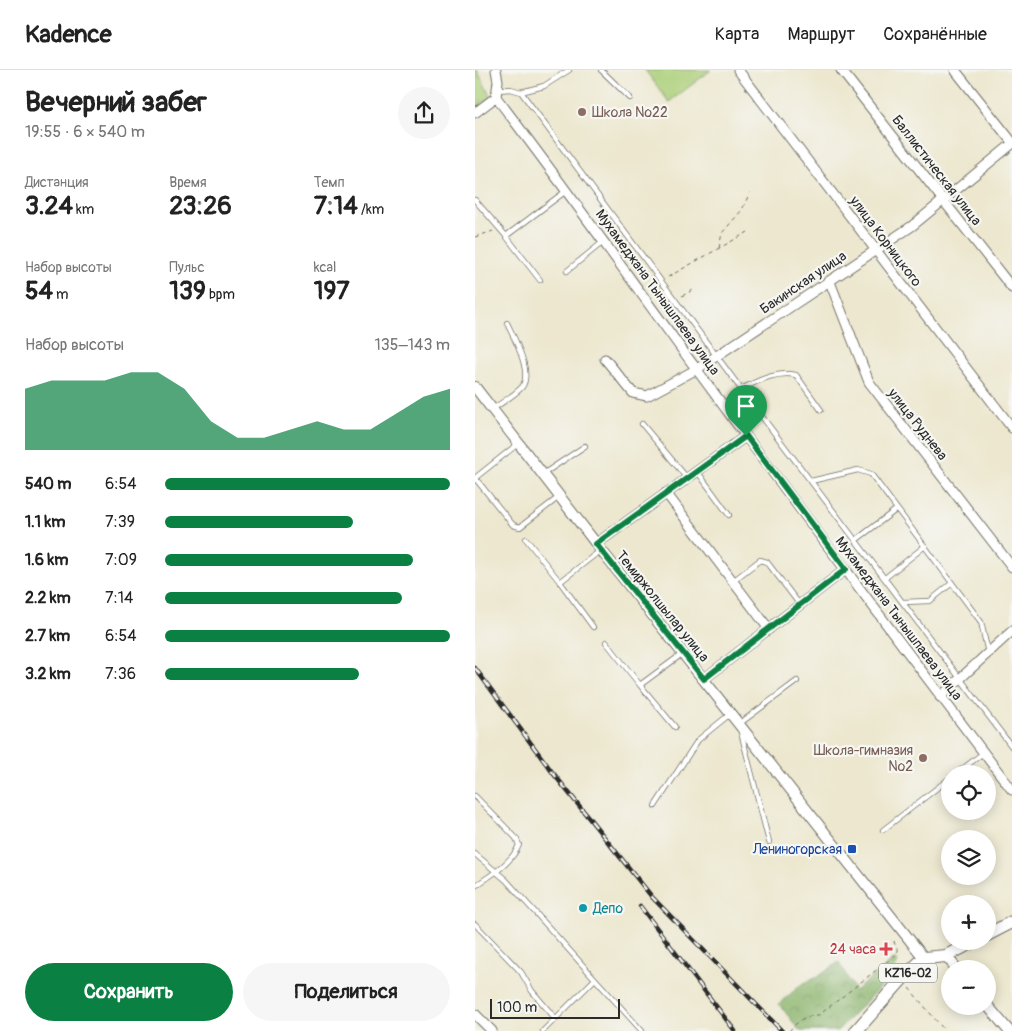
<!DOCTYPE html>
<html lang="ru">
<meta charset="utf-8">
<style>
body{margin:0;font-family:Pangolin,sans-serif;background:#f6f6f6;color:#222;height:100vh;display:flex;flex-direction:column;font-size:19px;white-space:nowrap}
*{box-sizing:border-box;margin:0}
p{font-size:16px;color:#767676}
.icon{flex:none;width:28px;height:28px;fill:none;stroke:currentColor;stroke-width:2;stroke-linecap:round;stroke-linejoin:round}
.map{position:relative;flex:1;overflow:hidden}
.drawer{display:flex;flex-direction:column;background:#fff;width:475px}
.drawer>*{flex:none}
.fabs{position:absolute;left:466px;top:695px;display:grid;gap:10px}
.fabs a{display:grid;place-items:center;width:55px;height:55px;border-radius:50%;background:#fff;box-shadow:0 2px 12px #0003;font-size:25px}
.scale{position:absolute;left:15px;bottom:12px;width:130px;box-sizing:border-box;padding-left:5px;border:2px solid #2b2b2b;border-top:0;font-size:14px;line-height:18px;white-space:nowrap;color:#2b2b2b;-webkit-text-stroke:4px #f6f6f2;paint-order:stroke}
.pin{position:absolute;display:grid;place-items:center;width:42px;height:42px;color:#fff;margin:-51px -21px;border-radius:50% 50% 50% 0;rotate:-45deg;box-shadow:0 0 5px #0007}
.pin .icon{rotate:45deg}
.round{display:grid;place-items:center;flex:none;width:52px;height:52px;border-radius:26px;background:#f6f6f6}
.head{display:flex;align-items:center;justify-content:space-between;height:85px;padding:0 25px}
h1{font-size:28px;font-weight:700;line-height:38px}
.stats{display:grid;grid-template-columns:repeat(3,1fr);gap:8px;height:85px;padding:5px 25px}
.stats div{display:grid;align-content:center}
.stats b{font-size:25px;font-weight:700}
.stats small{font-size:14px;font-weight:400}
.stats p{font-size:14px}
.chart{height:140px;padding:10px 25px}
.chart p{display:flex;justify-content:space-between}
.chart svg{width:100%;height:90px;margin-top:5px;fill:#0b8043;opacity:.7}
.cta{display:flex;gap:10px;margin-top:auto;padding:10px 25px}
.cta a{flex:1;height:58px;border-radius:30px;background:#0b8043;color:#fff;font-size:20px;font-weight:700;line-height:58px;text-align:center}
.cta a+a{background:#f6f6f6;color:#222}
ul{padding:0 25px;list-style:none;font-size:16px}
li{display:grid;grid-template-columns:80px 60px 1fr;align-items:center;height:38px}
li i{height:12px;border-radius:6px;background:#0b8043}
header{display:flex;align-items:center;gap:30px;box-sizing:border-box;height:70px;padding:0 25px;background:#fff;border-bottom:1px solid #e0e0e0}
header strong{font-size:24px}
nav{display:flex;gap:28px;margin-inline-start:auto;font-size:18px}
main{display:flex;flex:1;min-height:0}
.map>svg:first-child{display:block}
.green{fill:#abcf78;stroke:#6b7d52}
.forest{fill:url(#forest-crowns);stroke:#5a6e4a}
.park{fill:url(#park-tufts);stroke:#6b7d52}
.lines{fill:none;stroke-linecap:round;stroke-linejoin:round}
.service-casing{stroke:#6f6d64;stroke-width:6}
.minor-casing{stroke:#6f6d64;stroke-width:11}
.tertiary-casing{stroke:#6f6d64;stroke-width:12}
.primary-casing{stroke:#6f6d64;stroke-width:14}
.path{stroke:#6f6d64;stroke-width:1;stroke-dasharray:4 4;stroke-linecap:butt}
.service{stroke:#fff;stroke-width:4.5}
.minor{stroke:#fff;stroke-width:9}
.tertiary{stroke:#fff;stroke-width:10}
.primary{stroke:#fff;stroke-width:12}
.rail-casing{stroke:#2b2b2b;stroke-width:4.5}
.rail{stroke:#f6f6f2;stroke-width:2.5;stroke-dasharray:8;stroke-linecap:butt}
.route-casing{stroke:#fff;stroke-width:10}
.route{stroke:#0b8043;stroke-width:6}
.education-dot{fill:#8d6e63;stroke:#f6f6f2;stroke-width:2}
.transit-dot{fill:#1a4fb4;stroke:#f6f6f2;stroke-width:2}
.culture-dot{fill:#0f9aa8;stroke:#f6f6f2;stroke-width:2}
.health-dot{fill:#e0444e;stroke:#f6f6f2;stroke-width:2}
.labels{text-anchor:middle;stroke-width:4.5;stroke-linejoin:round;paint-order:stroke}
.shield{fill:#f6f6f2;stroke:#686867;stroke-width:1}
.shield-label{font-size:12px;font-weight:bold;fill:#2b2b2b}
.education-label{font-size:14px;fill:#785e54;stroke:#f6f6f2;text-anchor:start}
.street-label{font-size:14px;fill:#2b2b2b;stroke:#f6f6f2}
.transit-label{font-size:14px;fill:#164399;stroke:#f6f6f2;text-anchor:end}
.culture-label{font-size:14px;fill:#0d838f;stroke:#f6f6f2;text-anchor:start}
.health-label{font-size:14px;fill:#be3a42;stroke:#f6f6f2;text-anchor:end}
</style>
<header>
<strong>Kadence</strong>
<nav><a>Карта</a><a>Маршрут</a><a>Сохранённые</a></nav>
</header>
<main>
<section class="drawer">
<div class="head"><div><h1>Вечерний забег</h1><p>19:55 · 6 × 540 m</p></div><a class="round"><svg class="icon" aria-label="share" viewBox="0 0 24 24"><path d="M12 15V3M7 8l5-5 5 5M5 13v7h14v-7"/></svg></a></div>
<div class="stats">
<div><p>Дистанция</p><b>3.24<small> km</small></b></div>
<div><p>Время</p><b>23:26</b></div>
<div><p>Темп</p><b>7:14<small> /km</small></b></div>
</div>
<div class="stats">
<div><p>Набор высоты</p><b>54<small> m</small></b></div>
<div><p>Пульс</p><b>139<small> bpm</small></b></div>
<div><p>kcal</p><b>197</b></div>
</div>
<div class="chart"><p><span>Набор высоты</span>135–143 m</p>
<svg viewBox="0 0 160 44" preserveAspectRatio="none"><path d="M0 44V14L10 10L20 10L30 10L40 6L50 6L60 14L70 30L80 38L90 38L100 34L110 30L120 34L130 34L140 26L150 18L160 14V44z"/></svg>
</div>
<ul>
<li><b>540 m</b>6:54<i style="width:100%"></i></li>
<li><b>1.1 km</b>7:39<i style="width:66%"></i></li>
<li><b>1.6 km</b>7:09<i style="width:87%"></i></li>
<li><b>2.2 km</b>7:14<i style="width:83%"></i></li>
<li><b>2.7 km</b>6:54<i style="width:100%"></i></li>
<li><b>3.2 km</b>7:36<i style="width:68%"></i></li>
</ul>
<div class="cta"><a>Сохранить</a><a>Поделиться</a></div>
</section>
<div class="map">
<svg width="537" height="961" viewBox="0 0 537 961">
<defs>
<pattern id="forest-crowns" width="20" height="18" patternUnits="userSpaceOnUse" patternTransform="scale(1.25)"><rect width="20" height="18" fill="#88b268"/><path d="M2 6a3 3 0 1 1 6 0M12 15a3 3 0 1 1 6 0" fill="none" stroke="#6f9156"/></pattern>
<pattern id="park-tufts" width="24" height="20" patternUnits="userSpaceOnUse" patternTransform="scale(1.25)"><rect width="24" height="20" fill="#abcf78"/><path d="M3 7l-1-3M5 7V3M7 7l1-3M15 17l-1-3M17 17v-4M19 17l1-3" fill="none" stroke="#93b268"/></pattern>
</defs>
<rect width="100%" height="100%" fill="#f6f6f2"/>
<filter id="ink" filterUnits="userSpaceOnUse"><feTurbulence type="fractalNoise" baseFrequency=".02" numOctaves="2"/><feDisplacementMap in="SourceGraphic" scale="10" xChannelSelector="R" yChannelSelector="G"/><feConvolveMatrix kernelMatrix="1 2 1 2 8 2 1 2 1" color-interpolation-filters="sRGB"/></filter>
<filter id="wash" filterUnits="userSpaceOnUse"><feTurbulence type="fractalNoise" baseFrequency=".0096" numOctaves="4" result="noise"/><feDisplacementMap in="SourceGraphic" scale="20" xChannelSelector="R" yChannelSelector="G"/><feGaussianBlur stdDeviation="1.12" result="paint"/><feColorMatrix in="noise" values="0 0 0 0 0 0 0 0 0 0 0 0 0 0 0 0 0 1.4 0 .05"/><feComposite in="paint" operator="in"/></filter>
<g filter="url(#wash)">
<rect width="100%" height="100%" fill="#ece7ce"/>
<path class="green" d="M170,0H236L194,32Z"/>
<path class="forest" d="M419,889L423,892L417,905L362,961H325L304,934L328,913L343,907L364,892L380,921Z"/>
<path class="park" d="M0,0H2L16,27L0,39Z"/>
</g>
<g filter="url(#ink)">
<g class="lines">
<g class="service-casing">
<path id="service" d="M126,0L155,28
M22,20L36,19L46,22L69,16L94,0
M46,22L266,319L537,677
M0,130L31,166L91,121
M31,166L65,210
M92,201L128,172
M266,319C283,311 301,301 321,305L346,340
M18,339C27,332 40,325 47,317C58,302 39,268 32,253
M167,354L212,408
M44,373L0,408L38,455L45,457L84,427
M222,401L254,445
M68,404L110,376
M336,411L383,400L396,404L506,552L513,583
M51,469L85,512
M381,470L422,439
M410,508L450,476
M258,511L285,490L292,492L325,535
M428,532L455,531L477,513
M118,557L85,512L126,480
M131,572L165,615L207,584
M165,615L200,657
M264,654L322,611
M266,662L294,772
M481,704L508,683
M0,726L41,768L44,775C37,793 15,806 0,816
M180,736L223,670L255,644
M408,760L475,708
M0,784L31,810L167,961
M0,854L46,902L57,921L80,948
M68,961L120,909"/>
</g>
<g class="minor-casing">
<path id="minor" d="M21,0L23,11L21,27C90,117 155,209 222,300C326,441 431,581 537,720
M263,0L537,358
M366,0L537,218
M480,0L537,72
M0,43L21,27
M355,212L394,312L537,497
M130,289L158,323L172,326L222,299L437,156L537,74
M191,423L294,559
M121,474L271,366
M229,609L371,499
M465,627L537,561
M0,944L17,961"/>
</g>
<g class="tertiary-casing">
<path id="tertiary" d="M0,317L126,480L449,888
M471,886L482,899
M512,935L534,961"/>
</g>
<g class="primary-casing">
<path id="primary" d="M512,865L537,852
M381,961L427,909L449,888L471,886L500,871"/>
</g>
<path class="path" d="M0,167L18,161
M244,178L247,163L267,140L275,122
M193,207L273,162
M207,226L220,219
M434,918L470,961
M314,961C323,951 330,945 344,945L418,887L423,881L419,872L420,868"/>
<use href="#service" class="service"/>
<use href="#minor" class="minor"/>
<use href="#tertiary" class="tertiary"/>
<use href="#primary" class="primary"/>
<g class="rail-casing">
<path id="rail" d="M0,598L78,703L177,827L307,961
M165,836L260,961"/>
</g>
<use href="#rail" class="rail"/>
</g>
</g>
<g class="lines" filter="url(#ink)">
<g class="route-casing">
<path id="route" d="M271,366L371,499L229,609L121,474Z"/>
</g>
<use href="#route" class="route"/>
</g>
<g class="education-dot">
<circle cx="107" cy="42" r="5"/>
<circle cx="448" cy="688" r="5"/>
</g>
<rect class="transit-dot" x="372" y="774" width="10" height="10" rx="2.5"/>
<circle class="culture-dot" cx="108" cy="838" r="5"/>
<path class="health-dot" d="M408.5 871.5h5v5h5v5h-5v5h-5v-5h-5v-5h5z"/>
<g class="labels">
<rect class="shield" x="404" y="893.5" width="58" height="19" rx="4"/>
<g class="shield-label">
<text x="433" y="907">KZ16-02</text>
</g>
<g class="education-label">
<text x="117" y="47">Школа №22</text>
<text x="438" y="685" text-anchor="end">Школа-гимназия<tspan x="438" dy="16">№2</tspan></text>
</g>
<g class="street-label">
<text transform="translate(462 100) rotate(52)" y="5">Баллистическая улица</text>
<text transform="translate(411 171) rotate(53)" y="5">улица Корницкого</text>
<text transform="translate(328 212) rotate(-34)" y="5">Бакинская улица</text>
<text transform="translate(183 222) rotate(54)" y="5">Мухамеджана Тынышпаева улица</text>
<text transform="translate(443 354) rotate(52)" y="5">улица Руднева</text>
<text transform="translate(188 536) rotate(51)" y="5">Темиржолшылар улица</text>
<text transform="translate(424 548) rotate(53)" y="5">Мухамеджана Тынышпаева улица</text>
</g>
<g class="transit-label">
<text x="367" y="784">Лениногорская</text>
</g>
<g class="culture-label">
<text x="118" y="843">Депо</text>
</g>
<g class="health-label">
<text x="401" y="884">24 часа</text>
</g>
</g>
</svg>
<div class="fabs">
<a><svg class="icon" aria-label="locate" viewBox="0 0 24 24"><circle cx="12" cy="12" r="6"/><path d="M12 2v4M12 18v4M2 12h4M18 12h4"/></svg></a>
<a><svg class="icon" aria-label="layers" viewBox="0 0 24 24"><path d="M12 4l9 5-9 5-9-5zM3 14l9 5 9-5"/></svg></a>
<a>+</a>
<a>−</a>
</div>
<div class="scale">100 m</div>
<div class="pin" style="left:271px;top:366px;background:#1e9e55"><svg class="icon" aria-label="arrive" viewBox="0 0 24 24"><path d="M6 21V4h12l-3 4 3 4H6"/></svg></div>
</div>
</main>
